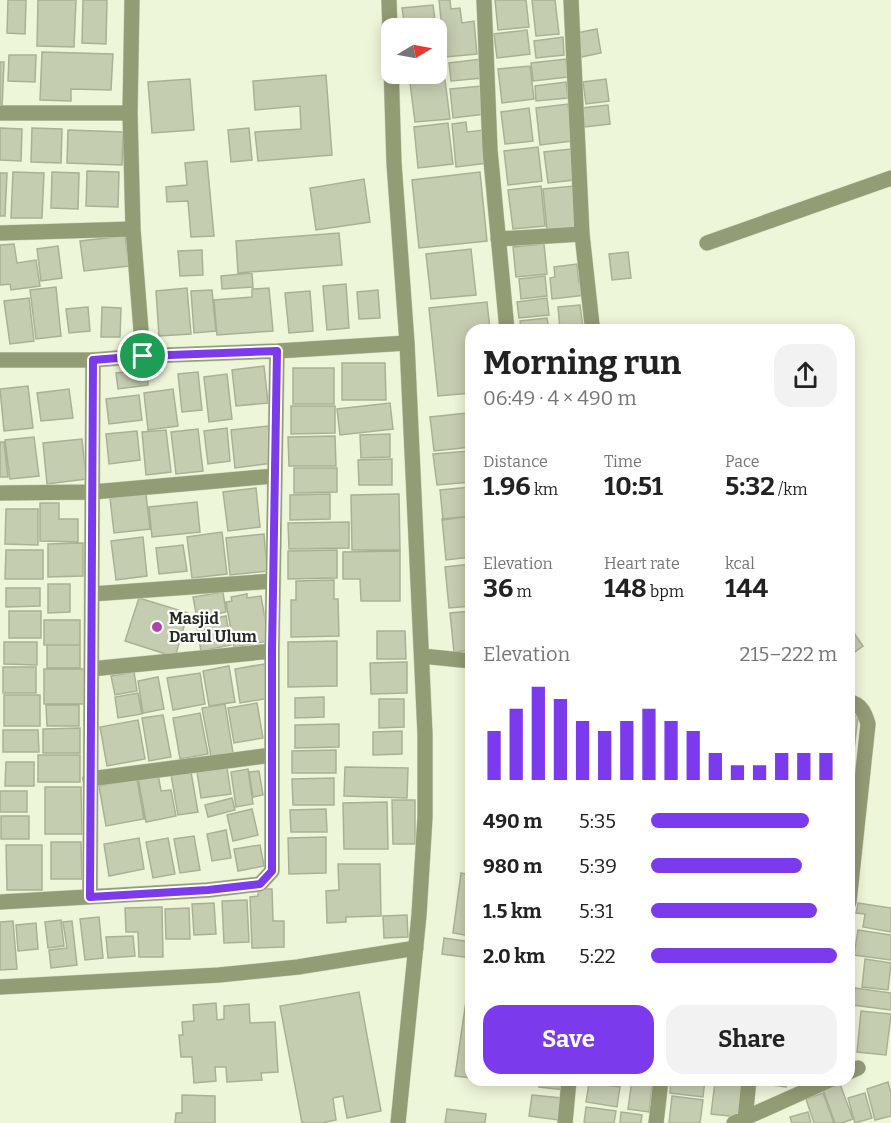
<!DOCTYPE html>
<meta charset="utf-8">
<style>
body{margin:0;font-family:Bitter,serif;background:#f2f2f2;color:#222;height:100vh;display:flex;flex-direction:column;font-size:22px;white-space:nowrap}
*{box-sizing:border-box;margin:0}
p{font-size:20px;color:#767676}
.icon{flex:none;width:33px;height:33px;fill:none;stroke:currentColor;stroke-width:2;stroke-linecap:round;stroke-linejoin:round}
.map{position:relative;flex:1;overflow:hidden}
.sheet{position:absolute;left:465px;top:324px;width:390px;height:762px;display:flex;flex-direction:column;background:#fff;border-radius:18px;box-shadow:0 3px 15px #0003}
.sheet>*{flex:none}
.needle{width:39px;rotate:80deg}
.fabs{position:absolute;left:381px;top:18px;display:grid;gap:12px}
.fabs a{display:grid;place-items:center;width:66px;height:66px;border-radius:12px;background:#fff;box-shadow:0 3px 15px #0003;font-size:30px}
.pin{position:absolute;display:grid;place-items:center;width:51px;height:51px;color:#fff;margin:-26px;border:3px solid #fff;border-radius:50%;box-shadow:0 2px 6px #0007}
.round{display:grid;place-items:center;flex:none;width:63px;height:63px;border-radius:18px;background:#f2f2f2}
.overview{display:flex;align-items:center;justify-content:space-between;height:102px;padding:0 18px}
h1{font-size:33px;font-weight:700;line-height:45px}
.metrics{display:grid;grid-template-columns:repeat(3,1fr);gap:9px;height:102px;padding:6px 18px}
.metrics div{display:grid;align-content:center}
.metrics b{font-size:26px;font-weight:700}
.metrics small{font-size:16px;font-weight:400}
.metrics p{font-size:16px}
.chart{height:168px;padding:12px 18px}
.chart p{display:flex;justify-content:space-between}
.chart svg{width:100%;height:108px;margin-top:6px;stroke:#7c3aed;stroke-width:6}
.cta{display:flex;gap:12px;margin-top:auto;padding:12px 18px}
.cta a{flex:1;height:69px;border-radius:18px;background:#7c3aed;color:#fff;font-size:24px;font-weight:700;line-height:69px;text-align:center}
.cta a+a{background:#f2f2f2;color:#222}
ul{padding:0 18px;list-style:none;font-size:20px}
li{display:grid;grid-template-columns:96px 72px 1fr;align-items:center;height:45px}
li i{height:15px;border-radius:8px;background:#7c3aed}
.map>svg:first-child{display:block}
.building{fill:#c5cdb1;stroke:#a9b195;stroke-width:1.5}
.lines{fill:none;stroke-linecap:round;stroke-linejoin:round}
.minor-casing{stroke:#cbd2b8;stroke-width:16}
.minor{stroke:#929c75;stroke-width:15}
.route-casing{stroke:#fff;stroke-width:12}
.route{stroke:#7c3aed;stroke-width:8}
.poi-dot{fill:#ad45a7;stroke:#fff;stroke-width:2}
.labels{text-anchor:middle;stroke-width:4.5;stroke-linejoin:round;paint-order:stroke}
.poi-label{font-size:16px;font-weight:bold;fill:#292c21;stroke:#fff;text-anchor:start}
</style>
<div class="map">
<svg width="891" height="1123" viewBox="0 0 891 1123">
<rect width="100%" height="100%" fill="#eef6d9"/>
<path class="building" d="M8,0H26L25,34L7,33Z
M38,0H76L74,47L37,46Z
M83,0H107L106,44L82,43Z
M439,0H450L451,9L460,8L462,23L474,21L477,54L445,57Z
M495,0H526L529,27L498,30Z
M532,0H555L559,34L536,36Z
M433,5L436,28H405L402,8Z
M597,29L601,53L581,57L576,33Z
M527,30L530,54L497,58L494,34Z
M563,37L564,55L536,58L534,41Z
M442,45L445,73L411,76V74H436V46Z
M42,52L113,54L111,90L71,89V101L40,100Z
M9,55H36L35,82L8,81Z
M481,59L483,78L451,81L449,63Z
M566,59L568,77L533,81L531,63Z
M0,62H4L2,109H0Z
M530,66L534,99L502,103L498,69Z
M326,75L332,155L258,161L255,132L301,129L300,106L255,110L253,81Z
M190,79L194,130L152,133L148,82Z
M606,79L609,101L586,104L583,82Z
M445,80L450,119L415,122L410,83Z
M566,82L568,98L536,101L535,86Z
M482,86L485,114L453,118L450,89Z
M568,104L572,141L540,145L536,108Z
M608,105L610,124L585,127L582,108Z
M529,108L533,141L505,144L501,112Z
M466,122L467,132L484,130L488,163L456,167L452,124Z
M448,123L453,164L418,168L414,127Z
M0,128L22,129L21,161L0,160Z
M32,128L62,129L61,163L31,162Z
M249,128L252,160L231,162L228,130Z
M68,130L123,132L122,165L67,163Z
M538,147L542,181L508,185L504,151Z
M571,149L574,180L548,183L544,152Z
M207,161L214,236L191,237L188,201L167,202L166,187L187,185L185,163Z
M87,171L119,172L118,207L86,206Z
M13,172L44,173L42,218H11Z
M52,172L79,173L78,209L51,208Z
M480,172L487,241L419,248L412,180Z
M0,173H7L5,216H0Z
M364,179L370,222L316,230L310,188Z
M541,186L545,226L513,229L508,190Z
M574,186L578,227L547,230L543,189Z
M339,233L342,265L238,273L236,241Z
M125,236L129,266L84,271L80,241Z
M14,244L17,263L36,260L40,286L11,290L10,284L0,285V245Z
M544,244L547,274L516,277L513,247Z
M58,246L62,278L41,281L37,249Z
M471,249L476,295L431,299L426,254Z
M202,250L203,275L180,276L178,251Z
M628,252L631,278L612,280L609,254Z
M577,264L579,283L585,282L586,295L552,299L550,278L555,277L554,267Z
M252,273L253,287L222,289L221,276Z
M545,276L547,296L521,299L519,279Z
M346,284L349,328L327,330L323,286Z
M56,287L61,336L36,339L30,290Z
M187,288L191,334L159,336L156,291Z
M269,288L273,331L217,335L214,300L252,297V289Z
M212,290L216,331L194,333L191,291Z
M378,290L380,318L359,319L357,292Z
M310,291L313,331L289,333L285,293Z
M29,298L34,341L10,344L4,301Z
M547,298L549,315L519,318L517,302Z
M487,302L490,330H471V393L438,396L429,308Z
M580,305L583,327L560,329L558,307Z
M88,307L90,331L69,333L66,309Z
M102,307L121,308L120,337H101Z
M547,318L549,330H521L520,321Z
M342,363H385L386,400H342Z
M264,366L268,403L236,406L232,370Z
M293,368H334V404H293Z
M147,370L148,385L118,389L116,373Z
M198,372L202,410L182,412L178,374Z
M227,374L232,419L209,422L204,377Z
M28,386L33,428L4,431L0,389Z
M69,389L73,418L41,421L37,393Z
M173,389L178,426L148,430L144,393Z
M139,395L142,420L109,424L106,399Z
M390,403L393,429L340,435L337,409Z
M291,406H335V433L291,434Z
M467,413L471,447L434,451L430,417Z
M268,426L272,463L235,468L231,430Z
M227,428L230,461L208,464L204,431Z
M198,429L203,471L176,474L171,432Z
M166,430L171,472L146,475L142,432Z
M137,431L140,460L109,464L106,434Z
M390,434V457L361,458L360,435Z
M335,436L336,466H289L288,437Z
M34,437L39,476L10,479L5,440Z
M82,439L86,479L47,484L43,443Z
M0,442H4L8,477H0Z
M470,451L471,482L437,485L433,454Z
M392,459V485H359L358,460Z
M294,468H337V492L294,493Z
M471,487V516L443,520L440,490Z
M256,488L260,527L228,531L223,492Z
M146,494L150,529L114,533L110,498Z
M330,494V519L290,520V495Z
M399,494L400,550H352L351,495Z
M197,502L200,532L152,537L149,507Z
M40,503H59V519H78V542L40,541Z
M6,509H38V545L5,544Z
M471,516V557L446,560L442,519Z
M349,522V548L289,549L288,523Z
M222,532L227,574L192,578L187,537Z
M264,534L267,571L230,575L226,538Z
M143,537L147,576L116,580L111,541Z
M83,543V576L48,577V544Z
M183,545L187,571L159,574L156,548Z
M6,550H43V579H5Z
M337,550V578L288,579V551Z
M400,551V601H361L360,579H343V552Z
M471,564V606L449,608L445,567Z
M334,580V599H338L339,636L291,637V600H296V581Z
M48,584H70V612L48,613Z
M6,588H40V606L6,607Z
M223,592L226,612L197,618L193,597Z
M247,594V598L261,596L269,641L234,647L226,602L232,601L231,597Z
M139,598L188,613L175,657L125,641Z
M9,611H41V638H9Z
M471,611V650L454,652L450,613Z
M226,616L231,645L201,651L196,622Z
M44,620H80V645H44Z
M849,626L863,646L849,656Z
M377,631H405L406,659H377Z
M337,641V686L288,687V642Z
M4,642H37V665L4,664Z
M47,645H80V668H47Z
M407,662V693L371,694L370,663Z
M264,664L270,698L240,703L235,669Z
M229,666L235,702L209,706L203,671Z
M3,667H36V693H3Z
M44,669H84V704H44Z
M134,672L137,691L115,695L111,676Z
M200,673L205,704L173,710L167,678Z
M158,677L164,709L143,713L138,681Z
M138,693L142,714L118,718L115,697Z
M4,695H40V726H4Z
M324,697V717L295,718V698Z
M379,699H404V727L379,728Z
M257,703L263,738L234,743L228,708Z
M225,704L233,753L211,757L202,708Z
M46,705H79V726H47Z
M200,713L208,754L180,759L173,718Z
M163,715L171,757L149,761L142,718Z
M849,715L858,716L854,750L849,749Z
M138,720L145,759L107,766L100,727Z
M339,724V747L295,748V725Z
M80,728V753H43V729Z
M3,730H38L39,752H3Z
M402,731V754L373,755V732Z
M336,750V773H292V751Z
M38,755H80V782H38Z
M6,762H34V786H5Z
M345,767L408,768L407,798L344,796Z
M227,768L231,794L201,798L197,772Z
M248,769L253,804L236,807L231,772Z
M259,771L263,795L253,797L249,772Z
M191,772L198,812L178,815L171,775Z
M158,774L161,791L171,790L176,816L146,822L138,778Z
M334,778V805H293L292,779Z
M137,779L144,819L106,826L99,786Z
M45,787H81L82,834H45Z
M0,791H27V812H0Z
M232,798L235,810L208,817L205,805Z
M392,800H415V844H393Z
M387,802L388,849H344L343,803Z
M252,809L258,835L233,841L227,815Z
M326,809L327,832H291L290,810Z
M1,816H29V839H1Z
M226,830L231,858L212,861L207,834Z
M194,836L200,870L180,873L174,839Z
M326,837V873L289,874L288,838Z
M139,838L144,869L109,876L104,844Z
M168,838L175,874L153,878L146,842Z
M51,842H81L82,879H51Z
M6,845H42V890H7Z
M260,845L264,866L238,871L234,849Z
M338,864H380L381,916L346,917V922L327,923L326,891L339,890Z
M461,873L471,875V936L453,933Z
M258,889H272L273,921H284V947L252,948L250,897L258,896Z
M247,900L249,942L224,943L222,901Z
M214,903L216,934L194,935L192,904Z
M858,903L891,908V932L863,927L865,914L856,913Z
M162,907L163,957H139L138,932H126L125,908Z
M189,908L190,939H166L165,909Z
M407,915L408,937L384,938L383,916Z
M99,917L103,958L85,960L80,919Z
M61,920L64,946L48,948L45,922Z
M13,921L17,969L0,970V922Z
M72,921L77,965L51,968L49,950L67,948L63,922Z
M36,923L38,949L18,951L16,925Z
M858,930L891,935V960L854,955Z
M133,936L135,956L108,958L106,937Z
M444,938L471,942V958L442,954Z
M865,959L891,963L888,990L862,987Z
M469,981H471V1078L455,1076Z
M855,988L891,993V1010L853,1005Z
M359,992L381,1111L347,1118L343,1096L333,1098L336,1120L322,1123H302L280,1006Z
M216,1003L217,1020L224,1019V1006L249,1004L250,1023L275,1022L278,1072L261,1073L262,1080L227,1082L226,1067H215L216,1081L194,1083L192,1057H181L179,1035H183L182,1022L194,1021L193,1005Z
M861,1011L891,1014L886,1055L857,1052Z
M540,1080H566L565,1090L539,1087Z
M632,1080H653L649,1112L628,1109Z
M671,1080H705L703,1097L670,1093Z
M757,1080H786V1087L757,1083Z
M715,1082L743,1085L739,1117L711,1114Z
M888,1082L891,1093V1116L875,1120L867,1089Z
M589,1083L620,1087L617,1107L586,1102Z
M840,1084L853,1119L842,1123H835L823,1090Z
M823,1093L834,1123H814L806,1099Z
M865,1093L872,1118L855,1123L848,1098Z
M182,1095L215,1096V1123H175L176,1113H182Z
M532,1095L562,1098L559,1120L529,1116Z
M672,1096L703,1100L700,1123H669Z
M586,1107L616,1111L614,1123H584Z
M447,1109L486,1114L485,1123H445Z
M621,1112L642,1115L641,1123H620Z
M808,1112L811,1123H792L790,1117Z"/>
<g class="lines">
<g class="minor-casing">
<path id="minor" d="M132,0L130,113L133,229L143,356
M389,0L394,163L407,343L425,734V817L419,915L398,1123
M484,0L490,150L507,330
M571,0L582,234L592,325L594,330
M0,113H130
M0,233L133,229
M498,239L582,234
M707,243L891,178
M0,360H93L143,356L277,351L407,343
M0,493L93,492L274,476
M92,594L273,581
M422,656L471,661
M91,669L272,651
M849,702C861,704 865,713 868,724L849,902
M90,779L272,755
M90,897L93,360
M0,902L208,890L260,884L272,871V651L277,351
M0,987L219,975L298,967L416,948
M849,1072L858,1068
M745,1119L749,1080
M565,1123L569,1080
M656,1123L661,1080
M734,1123L830,1080"/>
</g>
<use href="#minor" class="minor"/>
</g>
<g class="lines">
<g class="route-casing">
<path id="route" d="M277,351L272,651V871L260,884L208,890L90,897L93,360L143,356Z"/>
</g>
<use href="#route" class="route"/>
</g>
<circle class="poi-dot" cx="157" cy="627" r="6"/>
<g class="labels">
<g class="poi-label">
<text x="169" y="624">Masjid<tspan x="169" dy="18">Darul Ulum</tspan></text>
</g>
</g>
</svg>
<div class="fabs">
<a><svg class="needle" viewBox="-14 -14 28 28"><path d="M0-13l5 13h-10z" fill="#e53935"/><path d="M0 13l5-13h-10z" fill="#767676"/></svg></a>
</div>
<div class="pin" style="left:143px;top:356px;background:#1e9e55"><svg class="icon" aria-label="arrive" viewBox="0 0 24 24"><path d="M6 21V4h12l-3 4 3 4H6"/></svg></div>
<section class="sheet">
<div class="overview"><div><h1>Morning run</h1><p>06:49 · 4 × 490 m</p></div><a class="round"><svg class="icon" aria-label="share" viewBox="0 0 24 24"><path d="M12 15V3M7 8l5-5 5 5M5 13v7h14v-7"/></svg></a></div>
<div class="metrics">
<div><p>Distance</p><b>1.96<small> km</small></b></div>
<div><p>Time</p><b>10:51</b></div>
<div><p>Pace</p><b>5:32<small> /km</small></b></div>
</div>
<div class="metrics">
<div><p>Elevation</p><b>36<small> m</small></b></div>
<div><p>Heart rate</p><b>148<small> bpm</small></b></div>
<div><p>kcal</p><b>144</b></div>
</div>
<div class="chart"><p><span>Elevation</span>215–222 m</p>
<svg viewBox="0 0 160 44" preserveAspectRatio="none"><path d="M5 44V24M15 44V15M25 44V6M35 44V11M45 44V20M55 44V24M65 44V20M75 44V15M85 44V20M95 44V24M105 44V33M115 44V38M125 44V38M135 44V33M145 44V33M155 44V33"/></svg>
</div>
<ul>
<li><b>490 m</b>5:35<i style="width:85%"></i></li>
<li><b>980 m</b>5:39<i style="width:81%"></i></li>
<li><b>1.5 km</b>5:31<i style="width:89%"></i></li>
<li><b>2.0 km</b>5:22<i style="width:100%"></i></li>
</ul>
<div class="cta"><a>Save</a><a>Share</a></div>
</section>
</div>
